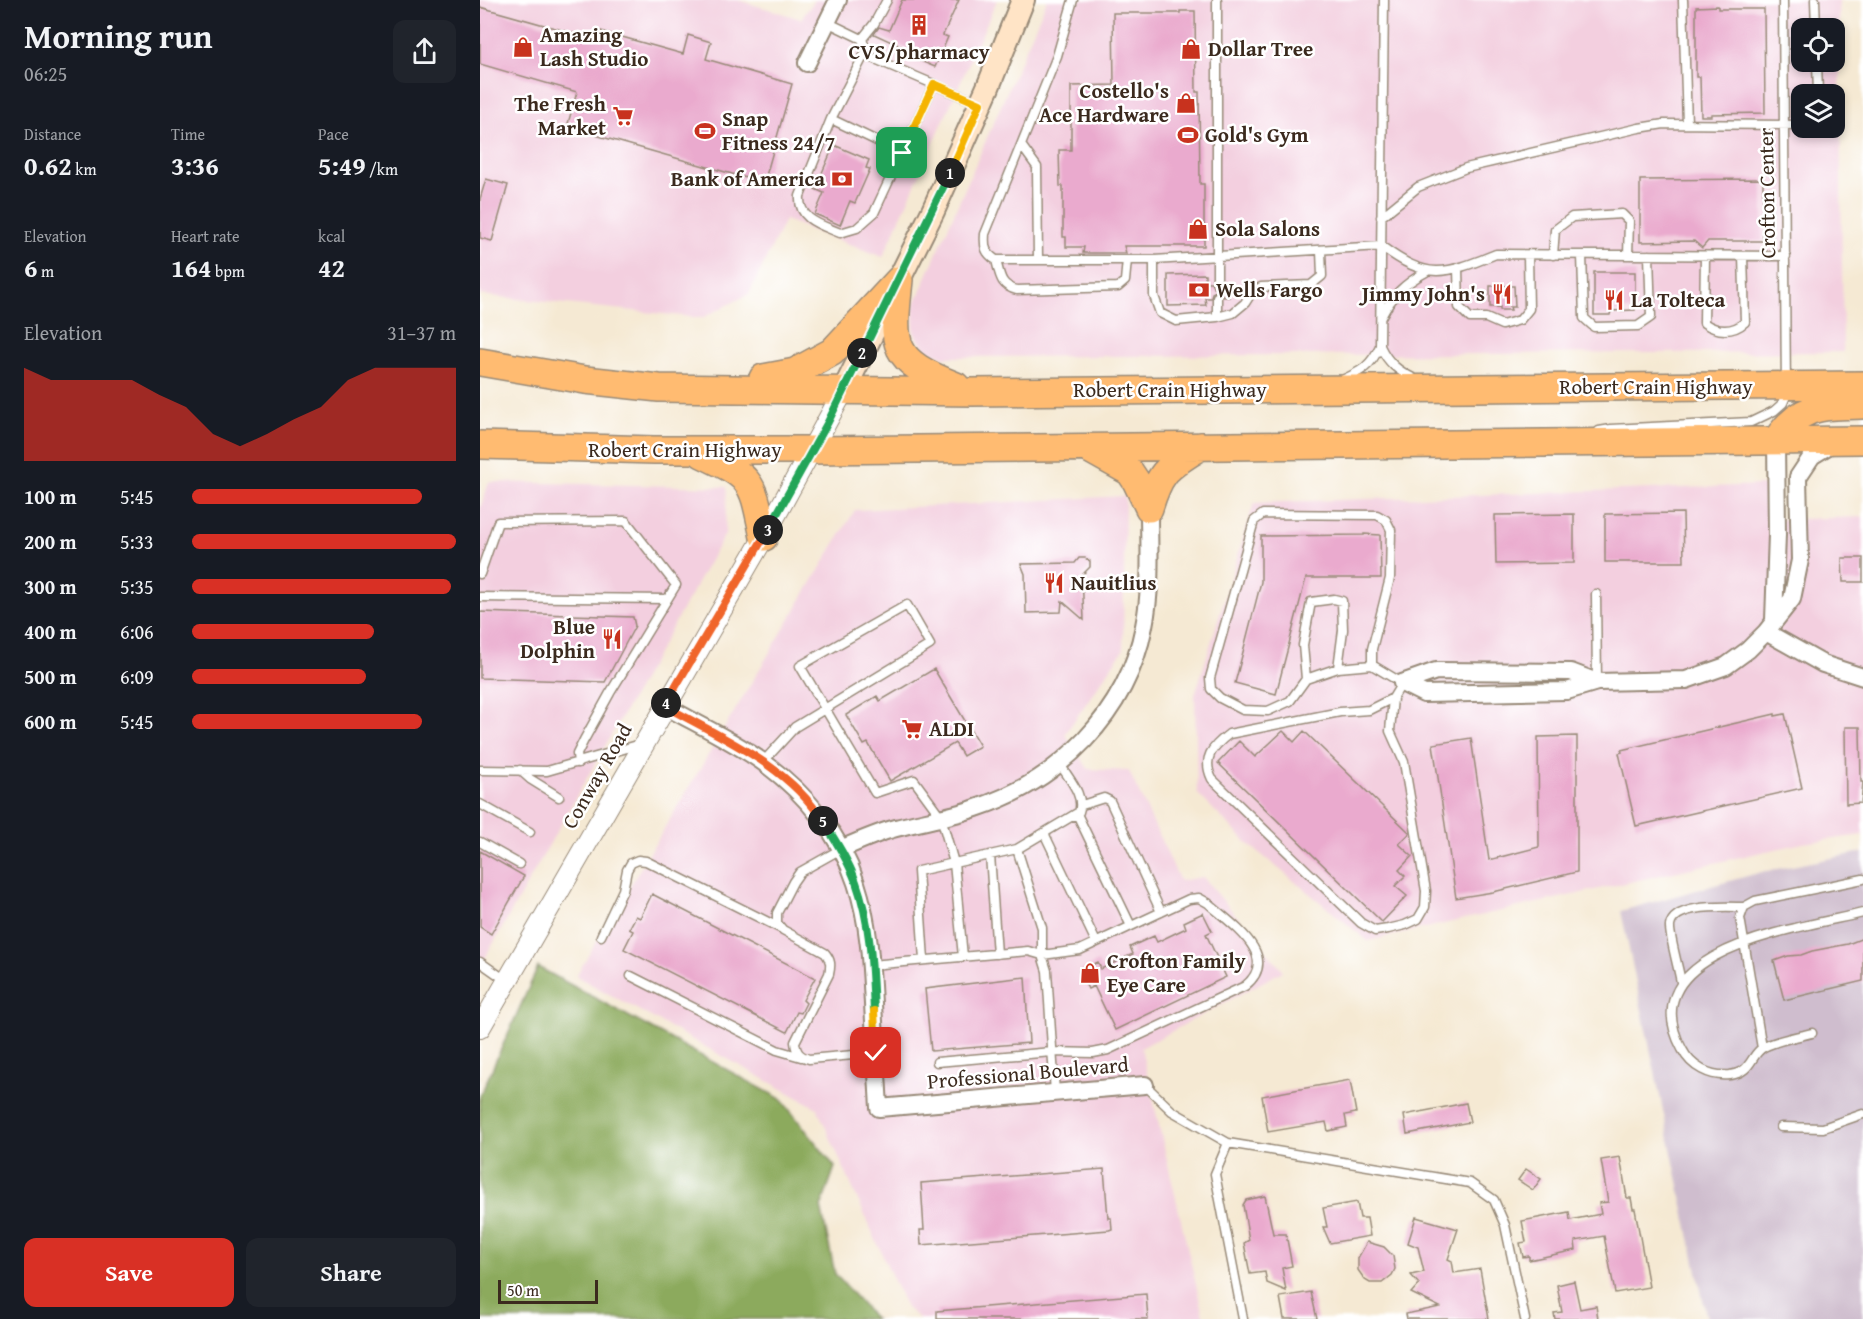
<!DOCTYPE html>
<meta charset="utf-8">
<style>
body{margin:0;font-family:"Gentium Book Plus",serif;background:#20242c;color:#f1f3f6;height:100vh;display:flex;flex-direction:column;font-size:22px;white-space:nowrap}
*{box-sizing:border-box;margin:0}
p{font-size:20px;color:#9ea1a6}
.icon{flex:none;width:33px;height:33px;fill:none;stroke:currentColor;stroke-width:2;stroke-linecap:round;stroke-linejoin:round}
.map{position:relative;flex:1;overflow:hidden}
.panel{display:flex;flex-direction:column;background:#171b24;width:480px}
.panel>*{flex:none}
.fabs{position:absolute;left:1311px;top:18px;display:grid;gap:12px}
.fabs a{display:grid;place-items:center;width:54px;height:54px;border-radius:12px;background:#171b24;box-shadow:0 3px 9px #0003;font-size:30px}
.scale{position:absolute;left:18px;bottom:15px;width:100px;box-sizing:border-box;padding-left:6px;border:3px solid #3b2a1e;border-top:0;font-size:16px;line-height:21px;white-space:nowrap;color:#3b2a1e;-webkit-text-stroke:4px #fff;paint-order:stroke}
.pin{position:absolute;display:grid;place-items:center;width:51px;height:51px;color:#fff;margin:-26px;border-radius:12px;box-shadow:0 3px 9px #0006}
.km{position:absolute;width:30px;height:30px;margin:-15px;border-radius:50%;background:#222;color:#fff;font-size:16px;line-height:30px;text-align:center}
.round{display:grid;place-items:center;flex:none;width:63px;height:63px;border-radius:12px;background:#20242c}
.overview{display:flex;align-items:center;justify-content:space-between;height:102px;padding:0 24px}
h1{font-size:33px;font-weight:800;line-height:45px}
.metrics{display:grid;grid-template-columns:repeat(3,1fr);gap:9px;height:102px;padding:6px 24px}
.metrics div{display:grid;align-content:center}
.metrics b{font-size:26px;font-weight:800}
.metrics small{font-size:16px;font-weight:400}
.metrics p{font-size:16px}
.chart{height:168px;padding:12px 24px}
.chart p{display:flex;justify-content:space-between}
.chart svg{width:100%;height:108px;margin-top:6px;fill:#d93025;opacity:.7}
.primary-button{display:flex;gap:12px;margin-top:auto;padding:12px 24px}
.primary-button a{flex:1;height:69px;border-radius:12px;background:#d93025;color:#fff;font-size:24px;font-weight:800;line-height:69px;text-align:center}
.primary-button a+a{background:#20242c;color:#f1f3f6}
ul{padding:0 24px;list-style:none;font-size:20px}
li{display:grid;grid-template-columns:96px 72px 1fr;align-items:center;height:45px}
li i{height:15px;border-radius:8px;background:#d93025}
main{display:flex;flex:1;min-height:0}
.map>svg:first-child{display:block}
.built{fill:#f3cfdf;fill-rule:evenodd}
.industrial{fill:#cfbdce}
.forest{fill:#8caa5d;stroke:#646a3e;stroke-width:1.5}
.building{fill:#eaaace}
.lines{fill:none;stroke-linecap:round;stroke-linejoin:round}
.service-casing{stroke:#988a78;stroke-width:11}
.minor-casing{stroke:#988a78;stroke-width:20}
.tertiary-casing{stroke:#988a78;stroke-width:22}
.secondary-casing{stroke:#988a78;stroke-width:26}
.trunk-casing{stroke:#988a78;stroke-width:30}
.service{stroke:#fff;stroke-width:8}
.minor{stroke:#fff;stroke-width:16}
.tertiary{stroke:#fff;stroke-width:20}
.secondary{stroke:#ffe4c6;stroke-width:22}
.trunk{stroke:#ffbb71;stroke-width:27}
.split-1-casing{stroke:#fff;stroke-width:12}
.split-2-casing{stroke:#fff;stroke-width:12}
.split-3-casing{stroke:#fff;stroke-width:12}
.split-4-casing{stroke:#fff;stroke-width:12}
.split-5-casing{stroke:#fff;stroke-width:12}
.split-6-casing{stroke:#fff;stroke-width:12}
.split-7-casing{stroke:#fff;stroke-width:12}
.split-1{stroke:#f5b400;stroke-width:8}
.split-2{stroke:#22a559;stroke-width:8}
.split-3{stroke:#22a559;stroke-width:8}
.split-4{stroke:#f0652b;stroke-width:8}
.split-5{stroke:#f0652b;stroke-width:8}
.split-6{stroke:#22a559;stroke-width:8}
.split-7{stroke:#f5b400;stroke-width:8}
.labels{text-anchor:middle;stroke-width:5;stroke-linejoin:round;paint-order:stroke}
.poi-label{font-size:21px;font-weight:bold;fill:#3b2a1e;stroke:#fff;text-anchor:start}
.street-label{font-size:21px;fill:#3b2a1e;stroke:#fff}
</style>
<main>
<section class="panel">
<div class="overview"><div><h1>Morning run</h1><p>06:25</p></div><a class="round"><svg class="icon" aria-label="share" viewBox="0 0 24 24"><path d="M12 15V3M7 8l5-5 5 5M5 13v7h14v-7"/></svg></a></div>
<div class="metrics">
<div><p>Distance</p><b>0.62<small> km</small></b></div>
<div><p>Time</p><b>3:36</b></div>
<div><p>Pace</p><b>5:49<small> /km</small></b></div>
</div>
<div class="metrics">
<div><p>Elevation</p><b>6<small> m</small></b></div>
<div><p>Heart rate</p><b>164<small> bpm</small></b></div>
<div><p>kcal</p><b>42</b></div>
</div>
<div class="chart"><p><span>Elevation</span>31–37 m</p>
<svg viewBox="0 0 160 44" preserveAspectRatio="none"><path d="M0 44V6L10 11L20 11L30 11L40 11L50 17L60 22L70 33L80 38L90 33L100 27L110 22L120 11L130 6L140 6L150 6L160 6V44z"/></svg>
</div>
<ul>
<li><b>100 m</b>5:45<i style="width:87%"></i></li>
<li><b>200 m</b>5:33<i style="width:100%"></i></li>
<li><b>300 m</b>5:35<i style="width:98%"></i></li>
<li><b>400 m</b>6:06<i style="width:69%"></i></li>
<li><b>500 m</b>6:09<i style="width:66%"></i></li>
<li><b>600 m</b>5:45<i style="width:87%"></i></li>
</ul>
<div class="primary-button"><a>Save</a><a>Share</a></div>
</section>
<div class="map">
<svg width="1383" height="1319" viewBox="0 0 1383 1319">
<rect width="100%" height="100%" fill="#fff"/>
<filter id="ink" filterUnits="userSpaceOnUse"><feTurbulence type="fractalNoise" baseFrequency=".0167" numOctaves="2"/><feDisplacementMap in="SourceGraphic" scale="12" xChannelSelector="R" yChannelSelector="G"/><feConvolveMatrix kernelMatrix="1 2 1 2 8 2 1 2 1" color-interpolation-filters="sRGB"/></filter>
<filter id="wash" filterUnits="userSpaceOnUse"><feTurbulence type="fractalNoise" baseFrequency=".008" numOctaves="4" result="noise"/><feDisplacementMap in="SourceGraphic" scale="24" xChannelSelector="R" yChannelSelector="G"/><feGaussianBlur stdDeviation="1.35" result="paint"/><feColorMatrix in="noise" values="0 0 0 0 0 0 0 0 0 0 0 0 0 0 0 0 0 1.4 0 .05"/><feComposite in="paint" operator="in"/></filter>
<g filter="url(#wash)">
<rect width="100%" height="100%" fill="#f5e9d3"/>
<path class="built" d="M0,0H258L321,19L335,0H517L403,257L305,220L269,294L222,318L0,295Z
M567,0H1359L1363,352L464,357L446,350L434,333L433,308ZM1322,28H1354V62H1322ZM1322,94H1354V128H1322Z
M9,482L247,487L245,534L0,967V509Z
M1287,485L1290,520L1383,517V835L1323,843L888,941L767,843L717,793L715,695L774,503Z
M645,496L643,650L585,734L608,769L649,771L700,881L723,877L803,971L661,1048L724,1319H440L426,1308L337,1108L96,976L375,510Z"/>
<path class="industrial" d="M1383,852V1319H1227L1141,911L1282,872Z"/>
<path class="forest" d="M58,967L301,1099L355,1167L341,1207L355,1274L395,1319H0V1096Z"/>
<g id="blocks">
<path class="building" d="M422,0H479L463,35L468,37L455,67L426,55L429,50L394,34L399,27L409,30Z
M1238,6V9H1284L1285,113L1231,114V116H1221L1220,77H1216V7Z
M0,7L114,39L117,30L203,54L208,35L231,42L226,59L312,84L284,183L87,127L97,92L0,64Z
M700,11H715L716,92H719L720,184H724V246H644L646,253H603L604,247H586V237H583V186H580L579,150H591V86L634,85L633,13H700Z
M354,145L389,160L386,168L390,169L375,203L370,201L360,225L335,214L344,193L335,189Z
M6,179L28,185L12,241L0,238V199Z
M1283,179V241H1228L1222,248L1214,241L1160,242V180Z
M1114,272H1155V310L1131,311L1130,315H1114Z
M725,274V282H731L734,288L741,287L743,282H749V297H743L741,292L736,291L732,293L731,298H725L726,305L688,306V275Z
M1010,286H1034L1035,307H1030L1031,310H1020V307H1010Z
M1203,513L1204,562H1125V514Z
M1094,514V563L1016,564L1015,515Z
M884,534L900,535L901,578H826L796,694L755,683L781,582V536L884,535Z
M599,558H605L610,561V567L602,575L604,620L582,601L581,612L546,613L545,574L541,564L595,563Z
M1362,558H1383V582H1363Z
M0,612L153,617L155,626L125,682L0,678Z
M454,669L500,746L483,756L475,743L410,781L388,743L384,745L366,715L397,696L400,701Z
M1295,714V716L1305,714L1322,788L1156,826L1139,753L1142,752L1141,750Z
M1365,727H1380L1381,782H1383L1381,803L1366,804Z
M803,731L814,742L824,731L930,833L919,844L932,856L919,870L925,876L915,886L927,896L902,922L738,763L759,741L775,757Z
M1097,736V872L1013,892L976,898L953,744L991,738L1009,860L1059,847L1058,737Z
M0,851L44,876L11,934L0,927Z
M172,894L335,978L323,1000L326,1003L321,1013L317,1012L307,1032L144,949L153,931L149,929L156,916L160,918Z
M723,913L732,931L726,934L746,977L635,1030L614,986L608,989L599,971L618,962L621,969L653,954L650,947L674,936L677,942L706,928L704,922Z
M1383,938V981L1304,1000L1294,961L1308,956L1321,955L1332,951L1368,944Z
M545,977L549,1043L451,1051L445,989Z
M870,1080L876,1113L865,1115L867,1127L848,1131L846,1122L788,1132L782,1096Z
M986,1103L990,1122L927,1134L924,1115Z
M1140,1157L1147,1198H1151L1153,1209H1155L1169,1287L1135,1293L1124,1236L1095,1241L1096,1250L1049,1260V1256L1043,1257L1040,1243L1046,1242L1042,1221L1089,1212L1090,1220L1121,1214L1119,1203L1128,1202L1121,1160Z
M624,1169L628,1218H631L632,1229L629,1230L441,1245L440,1230H444L441,1183Z
M1046,1169L1061,1179L1053,1190L1038,1180Z
M785,1196L793,1234H806L812,1266L802,1268L806,1291L787,1283L785,1272L770,1274L764,1243L769,1240L763,1205L766,1200Z
M877,1202L880,1218H887L890,1236L850,1243L843,1227H847L843,1208Z
M936,1217L978,1229L968,1259L972,1261L974,1273L1000,1269L1009,1319H927L926,1314L960,1307L931,1293L939,1284L931,1275L944,1272L938,1247L928,1243Z
M887,1242L904,1247L913,1256L915,1269L912,1275L902,1283H890L885,1280L878,1270V1258Z
M1094,1281L1100,1309L1116,1306L1118,1319H1075L1074,1313L1082,1312L1077,1285Z
M831,1292L837,1319H804L800,1297Z
M666,1294L668,1319H457V1311Z"/>
</g>
</g>
<g filter="url(#ink)">
<use href="#blocks" fill-opacity="0" stroke="#988a78" stroke-width="1.5"/>
<g class="lines">
<g class="service-casing">
<path id="service" d="M593,0L577,56L505,234C504,247 505,253 516,260H674L901,246C948,281 964,275 1016,254L1306,256
M737,0V282
M1203,0L1207,124
M1335,0L1336,28
M347,22L382,39L388,56L500,104
M382,39L394,24L407,0
M386,51L351,119L422,153
M1337,62L1338,94
M351,119L320,196C318,220 342,225 360,233L377,228L394,213L454,84
M541,145L557,167L558,260
M901,217L938,187L986,168L1159,128L1184,124L1322,125
M1073,255L1075,230L1092,217L1142,214L1149,221L1148,255
M1102,255L1104,318L1114,327L1158,326L1171,317L1169,255
M1225,256L1224,323C1237,332 1253,333 1265,322L1263,256
M516,260C520,275 520,286 537,290L638,287L645,281L647,260
M674,260V296L680,313L696,321L737,317L753,313L765,303L772,292L781,287L831,285L842,276L841,251
M978,268L979,307L990,318H1006L1022,325L1040,320L1049,309L1048,255
M737,297V317
M901,317C912,296 925,283 946,272
M900,346C908,363 918,371 935,379
M862,380C882,371 891,366 900,346L904,0
M1119,431L1131,429L1271,422L1294,411L1303,403L1306,396L1303,0
M0,574L18,522L146,521L196,585L130,693L104,740L97,754L98,763
M1116,594L1117,682
M0,597L187,599
M892,665V649L910,578L911,530L906,520L897,515L783,514L774,521L730,678L731,689L740,698L763,710L788,711L810,701L826,679L858,668L892,665L922,683L913,698L889,710L860,712L749,734C732,747 722,758 732,779L881,923L895,931L908,929L925,925L938,919L945,907L946,891L924,762L910,731L913,698
M826,679L823,645L831,602L854,599L862,601L863,630L858,668
M283,762L315,727L450,645L427,605L320,666L395,793L434,780L461,817L474,863L537,849L599,812C605,795 588,778 580,764
M0,770L67,771L161,744
M40,770L50,779L79,797
M0,804L50,832
M602,805L624,798L630,801L681,912
M597,814L651,926
M564,833L616,942
M0,842L39,864
M361,849L320,872L313,882L297,913V923L303,930L345,953C351,960 351,965 349,974L315,1042C316,1052 319,1056 329,1059L396,1053
M510,855L517,954
M121,936L143,890L147,870L151,863L158,860L166,861L300,928
M444,960L438,871L474,863L483,957
M0,962L27,981
M391,965L548,951L562,955L567,971L575,1093
M151,976L297,1050L321,1057
M1201,982C1199,970 1189,935 1190,926C1194,903 1246,907 1264,907
M1332,1033C1317,1037 1297,1040 1284,1047C1270,1054 1273,1072 1250,1075C1230,1077 1211,1067 1202,1049C1148,949 1322,928 1383,913
M1282,1048L1260,918L1264,907L1275,901L1383,879
M457,1062L572,1052L613,1053L628,1050L765,986C802,956 751,924 728,903L719,898L709,899L600,950L562,955V928L537,849
M665,1085L692,1111L748,1143L990,1183L1014,1200L1025,1225L1045,1319
M1301,1127L1343,1128L1383,1114
M748,1143L735,1174L763,1319"/>
</g>
<g class="minor-casing">
<path id="minor" d="M327,63L358,0
M1294,620L1297,534L1296,441
M1286,632L1343,664L1383,677
M922,683L944,694L1087,691L1117,682L1206,680L1246,666L1268,650L1286,632L1312,599L1320,560L1318,477L1332,456L1355,442
M922,683L956,671L1091,672L1117,682
M185,706C219,725 256,742 287,765C326,794 361,836 376,883C389,922 391,963 393,1004C395,1039 397,1073 399,1108L665,1085
M361,849C379,841 397,833 416,828C443,821 470,817 496,808C579,781 647,714 664,626C672,588 669,547 669,508"/>
</g>
<g class="tertiary-casing">
<path id="tertiary" d="M0,1028L284,537L364,390"/>
</g>
<g class="secondary-casing">
<path id="secondary" d="M364,390L453,211L508,87L543,0"/>
</g>
<g class="trunk-casing">
<path id="trunk" d="M419,280C412,347 410,360 476,386
M0,362L105,380L179,388L491,392L1383,385
M283,378L315,372L352,352L419,280
M1296,441C1320,404 1342,406 1383,405
M0,445L174,450H332L1383,440
M607,448L650,472L656,481L669,508
M222,454C275,479 272,481 284,537
M669,508C681,468 688,468 721,446"/>
</g>
<use href="#service" class="service"/>
<use href="#minor" class="minor"/>
<use href="#tertiary" class="tertiary"/>
<use href="#secondary" class="secondary"/>
<use href="#trunk" class="trunk"/>
</g>
</g>
<g class="lines" filter="url(#ink)">
<g class="split-1-casing">
<path id="split-1" d="M422,153L454,84L500,104L470,173"/>
</g>
<g class="split-2-casing">
<path id="split-2" d="M382,353L470,173"/>
</g>
<g class="split-3-casing">
<path id="split-3" d="M288,530L348,422L382,353"/>
</g>
<g class="split-4-casing">
<path id="split-4" d="M186,703L288,530"/>
</g>
<g class="split-5-casing">
<path id="split-5" d="M186,703L185,706C240,737 308,765 343,821"/>
</g>
<g class="split-6-casing">
<path id="split-6" d="M343,821C355,840 368,860 376,882C391,924 392,968 394,1011"/>
</g>
<g class="split-7-casing">
<path id="split-7" d="M394,1011L396,1053"/>
</g>
<use href="#split-1" class="split-1"/>
<use href="#split-2" class="split-2"/>
<use href="#split-3" class="split-3"/>
<use href="#split-4" class="split-4"/>
<use href="#split-5" class="split-5"/>
<use href="#split-6" class="split-6"/>
<use href="#split-7" class="split-7"/>
</g>
<defs>
<g id="building-bare" transform="scale(1.62)"><path d="M-4-6H4V6H1V3H-1V6H-4ZM-2.5-4.3h1.7v1.8h-1.7ZM.8-4.3h1.7v1.8H.8ZM-2.5-1h1.7V.8h-1.7ZM.8-1h1.7V.8H.8Z" fill="#c8321e" stroke="#fff" stroke-width="2.5" paint-order="stroke"/></g>
<g id="shop-bare" transform="scale(1.62)"><path d="M-5-2.5h2.3a2.7 3.5 0 0 1 5.4 0H5L5.5 6h-11ZM-1.5-2.5h3a1.5 2.3 0 0 0-3 0Z" fill="#c8321e" stroke="#fff" stroke-width="2.5" paint-order="stroke"/></g>
<g id="supermarket-bare" transform="scale(1.62)"><path d="M-6-5.5h2.5l.6 2H6L4.5 2H-2.5L-4.4-4H-6ZM-1.5 3.2a1.3 1.3 0 1 0 .1 0ZM3 3.2a1.3 1.3 0 1 0 .1 0Z" fill="#c8321e" stroke="#fff" stroke-width="2.5" paint-order="stroke"/></g>
<g id="stadium-bare" transform="scale(1.62)"><path d="M0-5a6.5 5 0 1 0 0 10a6.5 5 0 1 0 0-10ZM-3.5-1.8h7v3.6h-7Z" fill="#c8321e" stroke="#fff" stroke-width="2.5" paint-order="stroke"/></g>
<g id="bank-bare" transform="scale(1.62)"><path d="M-6-4H6V4H-6ZM0-2.3a2.3 2.3 0 1 0 0 4.6a2.3 2.3 0 1 0 0-4.6Z" fill="#c8321e" stroke="#fff" stroke-width="2.5" paint-order="stroke"/></g>
<g id="restaurant-bare" transform="scale(1.62)"><path d="M-5-6h1v4h1v-4h1v4h1v-4h1v5L-1.5 .5V6h-2V.5L-5-1ZM5-6V6H3V1.5H1.5Q1.5-4 5-6Z" fill="#c8321e" stroke="#fff" stroke-width="2.5" paint-order="stroke"/></g>
</defs>
<g fill-rule="evenodd">
<use href="#building-bare" x="439" y="25"/>
<use href="#shop-bare" x="43" y="47"/>
<use href="#shop-bare" x="711" y="49"/>
<use href="#shop-bare" x="706" y="103"/>
<use href="#supermarket-bare" x="143" y="116"/>
<use href="#stadium-bare" x="225" y="131"/>
<use href="#stadium-bare" x="708" y="135"/>
<use href="#bank-bare" x="362" y="179"/>
<use href="#shop-bare" x="718" y="229"/>
<use href="#bank-bare" x="719" y="290"/>
<use href="#restaurant-bare" x="1022" y="294"/>
<use href="#restaurant-bare" x="1134" y="300"/>
<use href="#restaurant-bare" x="574" y="583"/>
<use href="#restaurant-bare" x="132" y="639"/>
<use href="#supermarket-bare" x="432" y="729"/>
<use href="#shop-bare" x="610" y="973"/>
</g>
<g class="labels">
<g class="poi-label">
<text x="60" y="42">Amazing<tspan x="60" dy="24">Lash Studio</tspan></text>
<text x="728" y="56">Dollar Tree</text>
<text x="439" y="59" text-anchor="middle">CVS/pharmacy</text>
<text x="689" y="98" text-anchor="end">Costello's<tspan x="689" dy="24">Ace Hardware</tspan></text>
<text x="126" y="111" text-anchor="end">The Fresh<tspan x="126" dy="24">Market</tspan></text>
<text x="242" y="126">Snap<tspan x="242" dy="24">Fitness 24/7</tspan></text>
<text x="725" y="142">Gold's Gym</text>
<text x="345" y="186" text-anchor="end">Bank of America</text>
<text x="735" y="236">Sola Salons</text>
<text x="736" y="297">Wells Fargo</text>
<text x="1005" y="301" text-anchor="end">Jimmy John's</text>
<text x="1151" y="307">La Tolteca</text>
<text x="591" y="590">Nauitlius</text>
<text x="115" y="634" text-anchor="end">Blue<tspan x="115" dy="24">Dolphin</tspan></text>
<text x="449" y="736">ALDI</text>
<text x="627" y="968">Crofton Family<tspan x="627" dy="24">Eye Care</tspan></text>
</g>
<g class="street-label">
<text transform="translate(1287 193) rotate(-91)" y="7">Crofton Center</text>
<text x="1176" y="394">Robert Crain Highway</text>
<text x="690" y="397">Robert Crain Highway</text>
<text x="205" y="457">Robert Crain Highway</text>
<text transform="translate(117 776) rotate(-60)" y="7">Conway Road</text>
<text transform="translate(548 1073) rotate(-5)" y="7">Professional Boulevard</text>
</g>
</g>
</svg>
<div class="fabs">
<a><svg class="icon" aria-label="locate" viewBox="0 0 24 24"><circle cx="12" cy="12" r="6"/><path d="M12 2v4M12 18v4M2 12h4M18 12h4"/></svg></a>
<a><svg class="icon" aria-label="layers" viewBox="0 0 24 24"><path d="M12 4l9 5-9 5-9-5zM3 14l9 5 9-5"/></svg></a>
</div>
<div class="scale">50 m</div>
<div class="pin" style="left:422px;top:153px;background:#1e9e55"><svg class="icon" aria-label="arrive" viewBox="0 0 24 24"><path d="M6 21V4h12l-3 4 3 4H6"/></svg></div>
<div class="pin" style="left:396px;top:1053px;background:#d93025"><svg class="icon" aria-label="check" viewBox="0 0 24 24"><path d="M5 12l5 5 9-10"/></svg></div>
<b class="km" style="left:470px;top:173px">1</b>
<b class="km" style="left:382px;top:353px">2</b>
<b class="km" style="left:288px;top:530px">3</b>
<b class="km" style="left:186px;top:703px">4</b>
<b class="km" style="left:343px;top:821px">5</b>
</div>
</main>
